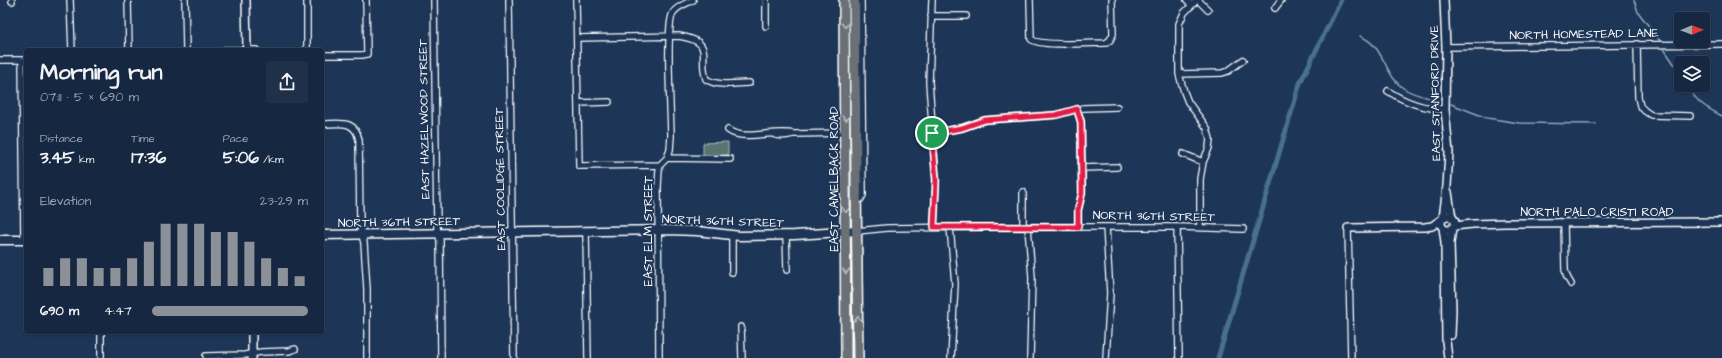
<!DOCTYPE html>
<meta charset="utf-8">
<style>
body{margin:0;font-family:"Architects Daughter",sans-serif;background:#1f3048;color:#f1f3f6;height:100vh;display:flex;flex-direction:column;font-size:15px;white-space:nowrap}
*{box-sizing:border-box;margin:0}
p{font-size:13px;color:#9ea6b1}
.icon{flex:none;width:22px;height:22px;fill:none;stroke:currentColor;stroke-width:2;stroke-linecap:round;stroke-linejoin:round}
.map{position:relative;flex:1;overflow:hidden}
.drawer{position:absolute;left:24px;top:48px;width:300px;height:286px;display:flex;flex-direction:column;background:#162841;border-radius:4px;box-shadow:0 1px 3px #0004,0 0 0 1px #35445a}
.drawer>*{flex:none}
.needle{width:26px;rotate:89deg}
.buttons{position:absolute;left:1674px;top:12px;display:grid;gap:8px}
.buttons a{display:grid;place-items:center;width:36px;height:36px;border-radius:4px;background:#162841;box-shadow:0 1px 3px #0004,0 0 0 1px #35445a;font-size:20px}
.pin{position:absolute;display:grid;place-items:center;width:34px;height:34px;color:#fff;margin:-17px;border:2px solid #fff;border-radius:50%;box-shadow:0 1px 4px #0007}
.round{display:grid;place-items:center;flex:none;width:42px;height:42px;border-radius:4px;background:#1f3048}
.headline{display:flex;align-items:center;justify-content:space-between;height:68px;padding:0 16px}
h1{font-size:22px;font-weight:700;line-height:30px}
.metrics{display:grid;grid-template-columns:repeat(3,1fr);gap:6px;height:68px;padding:4px 16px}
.metrics div{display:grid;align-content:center}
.metrics b{font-size:17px;font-weight:700}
.metrics small{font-size:11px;font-weight:400}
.metrics p{font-size:11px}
.chart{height:112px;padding:8px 16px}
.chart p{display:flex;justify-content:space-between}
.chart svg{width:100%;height:72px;margin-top:4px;stroke:#8c9099;stroke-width:6}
ul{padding:0 16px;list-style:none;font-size:13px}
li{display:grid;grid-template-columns:64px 48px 1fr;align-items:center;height:30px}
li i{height:10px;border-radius:5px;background:#8c9099}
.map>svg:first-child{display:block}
.green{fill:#597370;stroke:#acb9b8}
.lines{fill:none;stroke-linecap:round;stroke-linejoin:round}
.stream{stroke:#92a9bc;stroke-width:1.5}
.canal{stroke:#496f90;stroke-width:5}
.minor-casing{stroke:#fff;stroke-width:8}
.tertiary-casing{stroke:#fff;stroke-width:10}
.secondary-casing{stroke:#fff;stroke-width:11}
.primary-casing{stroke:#fff;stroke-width:12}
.minor{stroke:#1d3557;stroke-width:5.5}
.tertiary{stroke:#1d3557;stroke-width:7}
.secondary{stroke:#1d3557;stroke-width:8}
.primary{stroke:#6a7074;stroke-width:9}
.oneway{stroke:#bcbfc0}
.route-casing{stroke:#fff;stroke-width:8}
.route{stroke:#e11d48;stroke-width:5}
.labels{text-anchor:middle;stroke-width:4;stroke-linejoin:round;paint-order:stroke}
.street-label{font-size:12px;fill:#fff;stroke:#1d3557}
</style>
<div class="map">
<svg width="1722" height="358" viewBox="0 0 1722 358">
<rect width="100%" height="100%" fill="#1d3557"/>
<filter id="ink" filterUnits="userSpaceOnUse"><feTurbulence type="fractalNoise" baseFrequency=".025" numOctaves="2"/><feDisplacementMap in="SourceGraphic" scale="8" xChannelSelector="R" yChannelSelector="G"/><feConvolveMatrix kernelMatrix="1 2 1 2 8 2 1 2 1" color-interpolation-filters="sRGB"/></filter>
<g filter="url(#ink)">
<path class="green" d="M728,142V155L703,156V143Z"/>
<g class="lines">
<path class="stream" d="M1634,0L1638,12L1661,42
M1360,36C1385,46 1384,75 1403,88C1413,95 1426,97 1438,100
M1662,46L1681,74
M1687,85C1696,102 1705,107 1722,116
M1451,104L1487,118L1519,123L1596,124"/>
<path class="canal" d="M1218,358L1300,83L1341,0"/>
<g class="minor-casing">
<path id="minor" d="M12,0V1
M70,0L72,50
M128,0L129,50
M185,0L186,50
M307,0V50
M434,0L437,228L440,240L441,358
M509,0L514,358
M576,0L579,166L660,165
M766,0V26
M932,0L929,82L936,180L934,227
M1030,0L1031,39C1039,47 1092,43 1106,43L1110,40L1113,34L1112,0
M1187,0L1191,5
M1197,0L1184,13L1179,24V74L1184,92L1188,102L1207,128L1210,139L1209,148L1203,162L1200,179V227
M1198,0L1208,10
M1275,8L1281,0
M931,16H966
M577,38L679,36C716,42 698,56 706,79C717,87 736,83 749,83
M1637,44L1638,97L1640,106L1645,111L1651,115L1690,116
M1446,47L1722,44
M225,50H256
M322,55H362L367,54L366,0
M0,60H26
M22,60L24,240
M1179,74L1222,73L1228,71L1243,60
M1388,91C1405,102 1426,109 1445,109
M578,103L609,102
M1077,109L1081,122L1082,193L1078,210V227
M322,124C340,124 355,119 359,140L360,226L364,243L367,289V358
M728,130C744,142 775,129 794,134L846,133
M932,133L962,128L985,120L1056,115L1083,108L1117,107
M773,134C780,137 786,136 793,134
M1183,154L1203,162
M667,158L730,159
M1081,168L1117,167
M857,199H861L863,195L861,0
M1564,223L1565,270L1567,277L1571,284
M950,227L955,284L951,358
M1023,227V192
M1028,227L1032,277L1030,358
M1106,227L1110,293L1106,358
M1177,227L1179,358
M1348,228L1351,358
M857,231L887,228L990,227H1177L1243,229
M586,232L588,358
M786,235L787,270
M732,272V235
M741,327L742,358
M101,332V358
M206,356L245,355L261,352L289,351L295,349
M659,358L658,186L659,170L660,165L667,158L670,150L671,136C671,117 665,25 673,13C677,6 686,4 693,0"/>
</g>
<g class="tertiary-casing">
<path id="tertiary" d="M246,0L247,50
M1448,192L1452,218
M1441 223a7 7 0 1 1 14 0a7 7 0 1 1-14 0Z
M1443,218L1447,186L1449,153L1445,109L1446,47L1444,0
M1454,226L1473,224L1506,223L1722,222
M1348,228L1425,227L1432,226L1442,219
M1443,228L1445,242L1446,341L1448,358
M252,332V358
M1451,335L1452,310L1450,243L1452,228"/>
</g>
<g class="secondary-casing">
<path id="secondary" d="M322,235L668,230L697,231L740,236L795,235L857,231
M0,240H26"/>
</g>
<g class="primary-casing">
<path id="primary" d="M844,0L846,358
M854,0L858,358"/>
</g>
<use href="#minor" class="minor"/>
<use href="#tertiary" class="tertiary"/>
<use href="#secondary" class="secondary"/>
<use href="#primary" class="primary"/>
</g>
<defs><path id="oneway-chevron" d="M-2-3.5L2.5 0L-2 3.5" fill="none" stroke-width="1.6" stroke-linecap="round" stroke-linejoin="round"/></defs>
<g class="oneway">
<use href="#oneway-chevron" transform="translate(845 25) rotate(89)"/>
<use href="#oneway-chevron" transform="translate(846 118) rotate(89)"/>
<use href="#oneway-chevron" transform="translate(846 210) rotate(90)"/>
<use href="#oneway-chevron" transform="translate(846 271) rotate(90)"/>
<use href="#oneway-chevron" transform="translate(858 319) rotate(-90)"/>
</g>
</g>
<g class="lines" filter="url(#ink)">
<g class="route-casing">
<path id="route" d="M1077,109L1081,122L1082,193L1078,210V227H934L936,180L932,133L962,128L985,120L1056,115Z"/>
</g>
<use href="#route" class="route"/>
</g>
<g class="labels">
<g class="street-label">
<text transform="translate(1584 34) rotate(-1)" y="4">NORTH HOMESTEAD LANE</text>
<text transform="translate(1435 93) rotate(-91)" y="4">EAST STANFORD DRIVE</text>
<text transform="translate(424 119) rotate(-91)" y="4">EAST HAZELWOOD STREET</text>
<text transform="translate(500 179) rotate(-91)" y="4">EAST COOLIDGE STREET</text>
<text transform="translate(834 179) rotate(-90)" y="4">EAST CAMELBACK ROAD</text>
<text x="1597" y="216">NORTH PALO CRISTI ROAD</text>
<text transform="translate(1154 216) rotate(1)" y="4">NORTH 36TH STREET</text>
<text transform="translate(723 221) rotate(2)" y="4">NORTH 36TH STREET</text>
<text transform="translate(399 222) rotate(-1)" y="4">NORTH 36TH STREET</text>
<text transform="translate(648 231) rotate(-90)" y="4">EAST ELM STREET</text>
</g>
</g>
</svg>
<div class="buttons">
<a><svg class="needle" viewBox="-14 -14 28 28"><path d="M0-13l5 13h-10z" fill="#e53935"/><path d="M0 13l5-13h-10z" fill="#9ea6b1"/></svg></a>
<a><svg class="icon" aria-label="layers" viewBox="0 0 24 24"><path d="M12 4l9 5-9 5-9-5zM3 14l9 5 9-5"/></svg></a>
</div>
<div class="pin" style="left:932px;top:133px;background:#1e9e55"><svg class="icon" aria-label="arrive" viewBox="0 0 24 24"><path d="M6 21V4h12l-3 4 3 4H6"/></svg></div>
<section class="drawer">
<div class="headline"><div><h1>Morning run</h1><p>07:11 · 5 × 690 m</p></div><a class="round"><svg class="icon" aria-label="share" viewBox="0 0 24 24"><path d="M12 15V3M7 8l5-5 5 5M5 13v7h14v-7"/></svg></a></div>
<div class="metrics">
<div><p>Distance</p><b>3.45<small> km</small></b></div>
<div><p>Time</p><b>17:36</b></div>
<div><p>Pace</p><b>5:06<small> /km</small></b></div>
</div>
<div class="chart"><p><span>Elevation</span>23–29 m</p>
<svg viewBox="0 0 160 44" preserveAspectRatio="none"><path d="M5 44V33M15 44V27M25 44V27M35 44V33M45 44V33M55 44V27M65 44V17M75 44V6M85 44V6M95 44V6M105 44V11M115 44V11M125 44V17M135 44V27M145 44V33M155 44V38"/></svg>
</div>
<ul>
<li><b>690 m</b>4:47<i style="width:100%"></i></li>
</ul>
</section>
</div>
